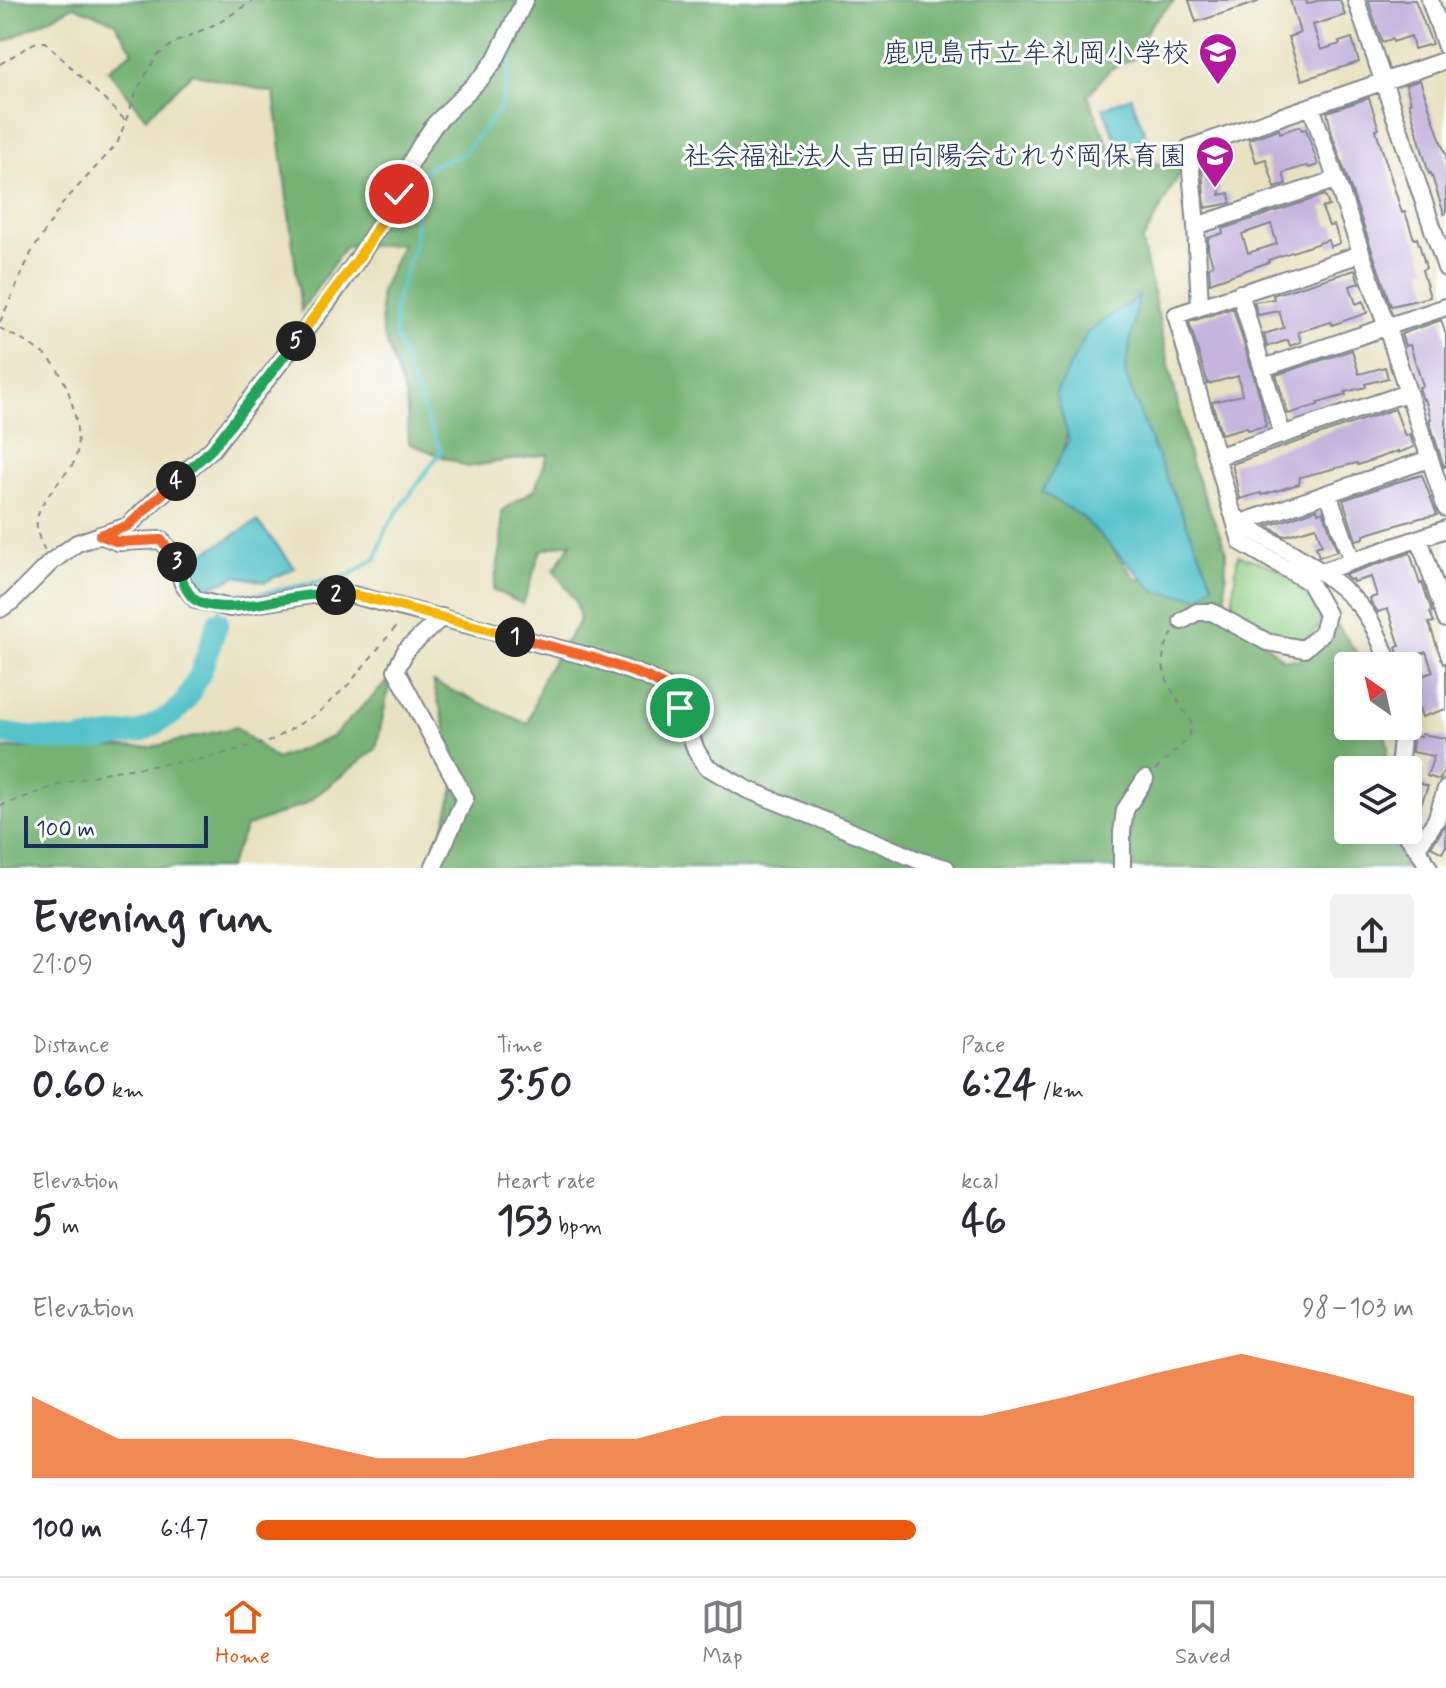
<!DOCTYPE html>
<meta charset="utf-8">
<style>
body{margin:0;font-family:Mynerve,"Klee One",sans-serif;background:#f2f2f3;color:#2b2b33;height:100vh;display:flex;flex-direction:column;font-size:30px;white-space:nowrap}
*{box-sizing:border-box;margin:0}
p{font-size:26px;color:#7c7c81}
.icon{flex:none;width:44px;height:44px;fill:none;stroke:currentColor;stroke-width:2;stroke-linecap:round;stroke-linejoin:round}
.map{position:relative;height:868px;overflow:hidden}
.sheet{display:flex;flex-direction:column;background:#fff;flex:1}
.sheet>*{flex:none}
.needle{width:52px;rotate:326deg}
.fabs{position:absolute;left:1334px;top:652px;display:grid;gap:16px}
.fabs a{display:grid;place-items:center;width:88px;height:88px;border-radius:8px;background:#fff;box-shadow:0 4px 20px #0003;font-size:40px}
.scale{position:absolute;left:24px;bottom:20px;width:184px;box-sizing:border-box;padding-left:8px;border:4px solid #1b2f5e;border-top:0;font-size:22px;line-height:28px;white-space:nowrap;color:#1b2f5e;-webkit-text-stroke:6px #fff;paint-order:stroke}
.pin{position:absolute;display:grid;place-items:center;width:68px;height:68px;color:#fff;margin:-34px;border:4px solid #fff;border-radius:50%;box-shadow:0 2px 8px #0007}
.km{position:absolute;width:40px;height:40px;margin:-20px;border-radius:50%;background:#222;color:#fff;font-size:22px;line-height:40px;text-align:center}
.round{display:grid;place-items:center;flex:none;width:84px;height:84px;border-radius:8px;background:#f2f2f3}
.summary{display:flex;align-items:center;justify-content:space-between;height:136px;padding:0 32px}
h1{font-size:44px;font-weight:800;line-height:60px}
.metrics{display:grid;grid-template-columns:repeat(3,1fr);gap:12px;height:136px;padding:8px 32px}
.metrics div{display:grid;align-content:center}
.metrics b{font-size:40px;font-weight:800}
.metrics small{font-size:22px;font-weight:400}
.metrics p{font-size:22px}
.chart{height:224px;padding:16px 32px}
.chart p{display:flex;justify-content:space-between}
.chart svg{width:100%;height:144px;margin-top:8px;fill:#ea580c;opacity:.7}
ul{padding:0 32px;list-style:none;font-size:26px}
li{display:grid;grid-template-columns:128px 96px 1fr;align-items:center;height:60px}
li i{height:20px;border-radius:10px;background:#ea580c}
.menu{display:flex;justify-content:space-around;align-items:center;height:112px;border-top:2px solid #e1e1e2;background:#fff;font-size:22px;color:#7c7c81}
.menu a{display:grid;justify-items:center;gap:4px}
.menu .selected{color:#ea580c}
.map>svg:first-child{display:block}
.green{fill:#92d086;stroke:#568072;stroke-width:2}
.forest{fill:#75b273;stroke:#487068;stroke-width:2;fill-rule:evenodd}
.water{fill:#54c2c9;stroke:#387894;stroke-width:2}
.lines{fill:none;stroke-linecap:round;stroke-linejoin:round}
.stream{stroke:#54c2c9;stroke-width:4}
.river{stroke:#54c2c9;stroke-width:22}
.building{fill:#c5b4de;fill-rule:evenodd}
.minor-casing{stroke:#82888e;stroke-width:20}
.path{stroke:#82888e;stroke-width:2;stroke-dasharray:6 6;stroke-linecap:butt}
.minor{stroke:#fff;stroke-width:16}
.split-1-casing{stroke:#fff;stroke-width:16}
.split-2-casing{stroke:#fff;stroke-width:16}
.split-3-casing{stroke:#fff;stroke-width:16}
.split-4-casing{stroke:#fff;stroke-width:16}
.split-5-casing{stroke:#fff;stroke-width:16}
.split-6-casing{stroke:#fff;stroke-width:16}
.split-1{stroke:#f0652b;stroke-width:10}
.split-2{stroke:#f5b400;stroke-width:10}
.split-3{stroke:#22a559;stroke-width:10}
.split-4{stroke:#f0652b;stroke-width:10}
.split-5{stroke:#22a559;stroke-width:10}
.split-6{stroke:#f5b400;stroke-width:10}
.labels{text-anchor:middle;stroke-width:6;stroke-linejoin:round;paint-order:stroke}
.poi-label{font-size:28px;fill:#1b2f5e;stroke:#fff;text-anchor:end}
</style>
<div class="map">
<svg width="1446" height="868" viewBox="0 0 1446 868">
<rect width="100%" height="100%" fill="#fff"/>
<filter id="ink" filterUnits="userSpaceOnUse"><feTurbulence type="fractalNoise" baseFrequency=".0125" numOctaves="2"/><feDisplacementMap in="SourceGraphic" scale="16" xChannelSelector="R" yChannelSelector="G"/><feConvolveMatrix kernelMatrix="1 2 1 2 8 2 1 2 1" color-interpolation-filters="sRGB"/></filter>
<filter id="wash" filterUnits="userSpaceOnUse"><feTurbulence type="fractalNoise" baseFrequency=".006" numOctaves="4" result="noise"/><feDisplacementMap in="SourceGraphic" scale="32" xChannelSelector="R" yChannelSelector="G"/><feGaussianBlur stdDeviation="1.8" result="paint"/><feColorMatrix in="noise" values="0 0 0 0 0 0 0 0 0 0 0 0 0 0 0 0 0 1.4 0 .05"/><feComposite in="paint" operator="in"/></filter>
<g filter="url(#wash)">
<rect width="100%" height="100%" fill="#e8e1bf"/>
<path class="green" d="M1238,555L1274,567L1302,583L1321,612L1318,627L1301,643L1269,636L1232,605Z"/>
<path class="forest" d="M0,0H1175L1152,23L1140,42L1141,55L1110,69L1088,95L1112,155L1183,168L1142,242L1190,460L1226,550L1225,609L1283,659L1305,660L1338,626L1360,657L1364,666H1348V726H1384L1388,748L1383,770H1348V830H1385L1411,868H433L458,773L433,682L528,724L544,675L580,620L576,602L554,570L572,542L541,550L523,604L493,590L501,548L502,510L535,489L548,454L467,467L409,443L406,399L382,330L380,293L402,244L345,247L301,311L274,93L192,73L146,118L108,70L133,51L114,22L74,6L0,44ZM1077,397L1203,585L1136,579L1056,477Z
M391,678L376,749L305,804L246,827L228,868H0V748L152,747L236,727L276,759L332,737Z"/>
<path class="water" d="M1131,97L1147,138L1119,149L1103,108Z
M1139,296L1125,373L1151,442L1213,584L1201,597L1156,592L1081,516L1042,492L1069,440L1056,393L1087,333Z
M257,521L295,568L265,582L237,576L205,589L191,576L190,562Z"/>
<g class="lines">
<path class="stream" d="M220,602L221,594H258L348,576L376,558L386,528L441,451L428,422L395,334V307L415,241L416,178L435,164L462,155L500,109L517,32
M218,622L219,611"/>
<path class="river" d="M0,733L29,737L76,741L141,732L173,714L185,702L201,672L218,622"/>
</g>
<g id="blocks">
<path class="building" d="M1189,0H1258V2L1196,22Z
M1290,0H1306L1307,4L1320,0H1340L1345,15L1313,25L1321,50L1340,44L1339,42L1352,38L1359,62L1302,80L1288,37L1300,33Z
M1368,0H1415L1432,44L1414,49L1411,36L1393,42L1392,39L1382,42Z
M1420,80L1446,156V213L1444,214L1431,173L1429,174L1409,103H1411L1406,85Z
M1369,98L1379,129L1376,130L1402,213L1405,212L1414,239L1417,238L1420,247L1426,268L1422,270L1430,297L1391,306L1332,134L1327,112Z
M1300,126L1302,130L1306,129L1318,165L1309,168L1308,166L1302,167L1283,173L1286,184L1275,188L1266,159L1256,162L1249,139L1279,129L1280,133Z
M1222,148L1227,160L1216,164L1220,195L1229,193L1231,203L1205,208L1201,156Z
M1325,195L1329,206L1322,208L1329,226L1334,225L1340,243L1330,247L1328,240L1268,260L1269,262L1210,283L1209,267L1213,265L1208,249V238L1223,233L1222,229ZM1271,224L1277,244L1248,253L1242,234Z
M1355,270L1359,283L1350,286L1356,304L1363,301L1367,313L1332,325L1331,322L1298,332L1301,342L1290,346L1288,340L1267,347L1264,334L1284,328L1279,311L1258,315L1254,302L1274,299L1273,295Z
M1233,308L1261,400L1266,426L1248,430L1247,427L1221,434L1212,402L1242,395L1238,376L1208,384L1189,322Z
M1441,320L1446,335V466L1444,467L1429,420L1431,419L1425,399L1423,400L1419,387L1423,386L1410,345L1405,346L1401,334Z
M1352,350L1359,374L1385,367L1388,378L1365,384L1366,387L1345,392L1346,395L1318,403V405L1288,414L1276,375Z
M1395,409L1405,436L1410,434L1414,447L1398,453V451L1358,465L1357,463L1300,477L1299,484L1262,495L1261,493L1240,499L1232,464Z
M1422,475L1437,515L1420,518L1364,535V538L1356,540L1343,500L1397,482Z
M1317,509L1318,513L1323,511L1337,551L1319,557L1316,547L1322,545L1316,527L1284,536L1268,526Z
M1410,553L1420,584L1422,583L1432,612L1430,613L1434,622L1429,623L1443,664L1446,663V709L1422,717L1414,693L1410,694L1408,684L1413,682L1412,679L1433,672L1426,652L1400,660L1396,647L1400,646L1388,609L1378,612L1371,602L1370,598L1377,596L1371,577L1353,582L1352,579L1349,580L1345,575Z
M1421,734L1446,738V764L1440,780L1427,776L1434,756L1412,752L1413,736L1421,737Z
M1413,781L1428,786L1413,825L1408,820V794Z
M1446,824V846L1442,853L1431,847Z"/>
</g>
</g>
<g filter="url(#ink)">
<use href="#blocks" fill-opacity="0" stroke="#82888e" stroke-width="2"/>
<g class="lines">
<g class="minor-casing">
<path id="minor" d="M1356,0L1446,268
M1430,0L1446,47
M1311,106L1386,325L1446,508
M1196,226L1335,180
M1361,254L1176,315L1232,512L1241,523C1281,548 1327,569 1359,605C1374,622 1382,645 1390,666
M1240,293L1282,434
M1200,307L1196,226L1189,148L1446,60
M1263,368L1446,307
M1216,457L1407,393
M1328,493L1352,561
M1241,523L1429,459
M100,535L118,542L161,540L175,556L183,584L196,600L230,608L311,595H353L591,657L647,677L666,687L680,708L696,750L706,766L746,789L845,829L920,861L946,868
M1419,538L1446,619
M1321,572L1446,529
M0,609L12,601L51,562L77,543L128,526L183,474L212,449L329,300L358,259L399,194L412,160L422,143L435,124L483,76L495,60L525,0
M1182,621L1197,612H1212L1267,642L1304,649L1322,633L1327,614L1309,582L1241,542L1233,514
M1399,770L1403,726
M1403,830L1417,848L1429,868
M1417,848L1436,820L1446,789
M433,868L465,798L396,670L406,650L442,617
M1122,868V832L1125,810L1145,779"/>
</g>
<path class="path" d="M0,64L34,43L45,42L125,120
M0,322L31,253L63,203L117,144L138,88L157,56L174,43L220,22L254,0
M0,328C15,337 34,345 47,357C69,375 84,434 75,460C73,465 68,471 64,475C43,503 26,516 45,551
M1155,770L1187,740L1192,725C1176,693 1148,668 1173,633
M0,806L58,785L108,772L202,759L270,741L317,714L349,684L399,623"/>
<use href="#minor" class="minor"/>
</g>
</g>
<g class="lines" filter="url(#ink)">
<g class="split-1-casing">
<path id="split-1" d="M515,637L591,657L647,677L666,687L680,708"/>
</g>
<g class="split-2-casing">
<path id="split-2" d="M336,595H353L380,601L515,637"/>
</g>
<g class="split-3-casing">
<path id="split-3" d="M177,562C181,575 185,594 197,601C225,616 279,598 310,595C318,594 327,595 336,595"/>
</g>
<g class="split-4-casing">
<path id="split-4" d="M176,481L128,526L100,535L118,542L161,540L175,556L177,562"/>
</g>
<g class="split-5-casing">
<path id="split-5" d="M176,481L212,449L296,341"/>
</g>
<g class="split-6-casing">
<path id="split-6" d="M296,341L358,259L399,194"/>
</g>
<use href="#split-1" class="split-1"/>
<use href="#split-2" class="split-2"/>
<use href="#split-3" class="split-3"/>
<use href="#split-4" class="split-4"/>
<use href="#split-5" class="split-5"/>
<use href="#split-6" class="split-6"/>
</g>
<defs>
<g id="school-pin" transform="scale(2)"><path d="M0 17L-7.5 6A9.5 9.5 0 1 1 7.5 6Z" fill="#b5179e" stroke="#fff"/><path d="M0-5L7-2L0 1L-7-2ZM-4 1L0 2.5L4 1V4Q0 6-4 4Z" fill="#fff"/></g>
</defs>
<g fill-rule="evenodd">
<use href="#school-pin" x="1218" y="52"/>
<use href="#school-pin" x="1215" y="155"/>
</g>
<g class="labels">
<g class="poi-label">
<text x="1190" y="62">鹿児島市立牟礼岡小学校</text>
<text x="1187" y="165">社会福祉法人吉田向陽会むれが岡保育園</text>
</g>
</g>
</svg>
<div class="fabs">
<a><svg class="needle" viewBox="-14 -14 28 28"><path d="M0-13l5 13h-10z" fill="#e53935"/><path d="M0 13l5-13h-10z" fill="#7c7c81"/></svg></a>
<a><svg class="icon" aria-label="layers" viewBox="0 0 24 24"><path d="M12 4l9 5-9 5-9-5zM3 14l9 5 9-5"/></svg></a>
</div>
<div class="scale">100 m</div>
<div class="pin" style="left:680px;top:708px;background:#1e9e55"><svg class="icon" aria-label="arrive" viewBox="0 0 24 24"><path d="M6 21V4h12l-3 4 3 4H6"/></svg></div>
<div class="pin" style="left:399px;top:194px;background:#d93025"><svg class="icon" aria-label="check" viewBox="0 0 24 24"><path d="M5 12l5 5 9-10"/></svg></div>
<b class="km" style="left:515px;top:637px">1</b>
<b class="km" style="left:336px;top:595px">2</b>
<b class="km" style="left:177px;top:562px">3</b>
<b class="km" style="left:176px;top:481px">4</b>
<b class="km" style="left:296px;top:341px">5</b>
</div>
<section class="sheet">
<div class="summary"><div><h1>Evening run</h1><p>21:09</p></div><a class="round"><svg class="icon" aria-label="share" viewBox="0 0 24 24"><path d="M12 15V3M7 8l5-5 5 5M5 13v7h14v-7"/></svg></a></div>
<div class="metrics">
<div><p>Distance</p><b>0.60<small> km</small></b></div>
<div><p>Time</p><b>3:50</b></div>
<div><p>Pace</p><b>6:24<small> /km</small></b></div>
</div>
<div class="metrics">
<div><p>Elevation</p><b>5<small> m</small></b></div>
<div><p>Heart rate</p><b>153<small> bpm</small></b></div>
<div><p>kcal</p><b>46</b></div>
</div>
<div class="chart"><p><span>Elevation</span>98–103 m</p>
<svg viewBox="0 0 160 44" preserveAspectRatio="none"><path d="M0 44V19L10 32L20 32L30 32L40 38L50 38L60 32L70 32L80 25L90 25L100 25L110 25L120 19L130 12L140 6L150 12L160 19V44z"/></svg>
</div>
<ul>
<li><b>100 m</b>6:47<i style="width:57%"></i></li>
</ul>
</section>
<nav class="menu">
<a class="selected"><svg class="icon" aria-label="home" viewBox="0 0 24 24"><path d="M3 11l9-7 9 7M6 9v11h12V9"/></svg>Home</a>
<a><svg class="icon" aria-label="map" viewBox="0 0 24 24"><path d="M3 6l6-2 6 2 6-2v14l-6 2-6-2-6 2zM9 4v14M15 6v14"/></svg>Map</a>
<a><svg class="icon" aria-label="saved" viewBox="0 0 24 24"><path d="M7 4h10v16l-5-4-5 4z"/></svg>Saved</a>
</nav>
